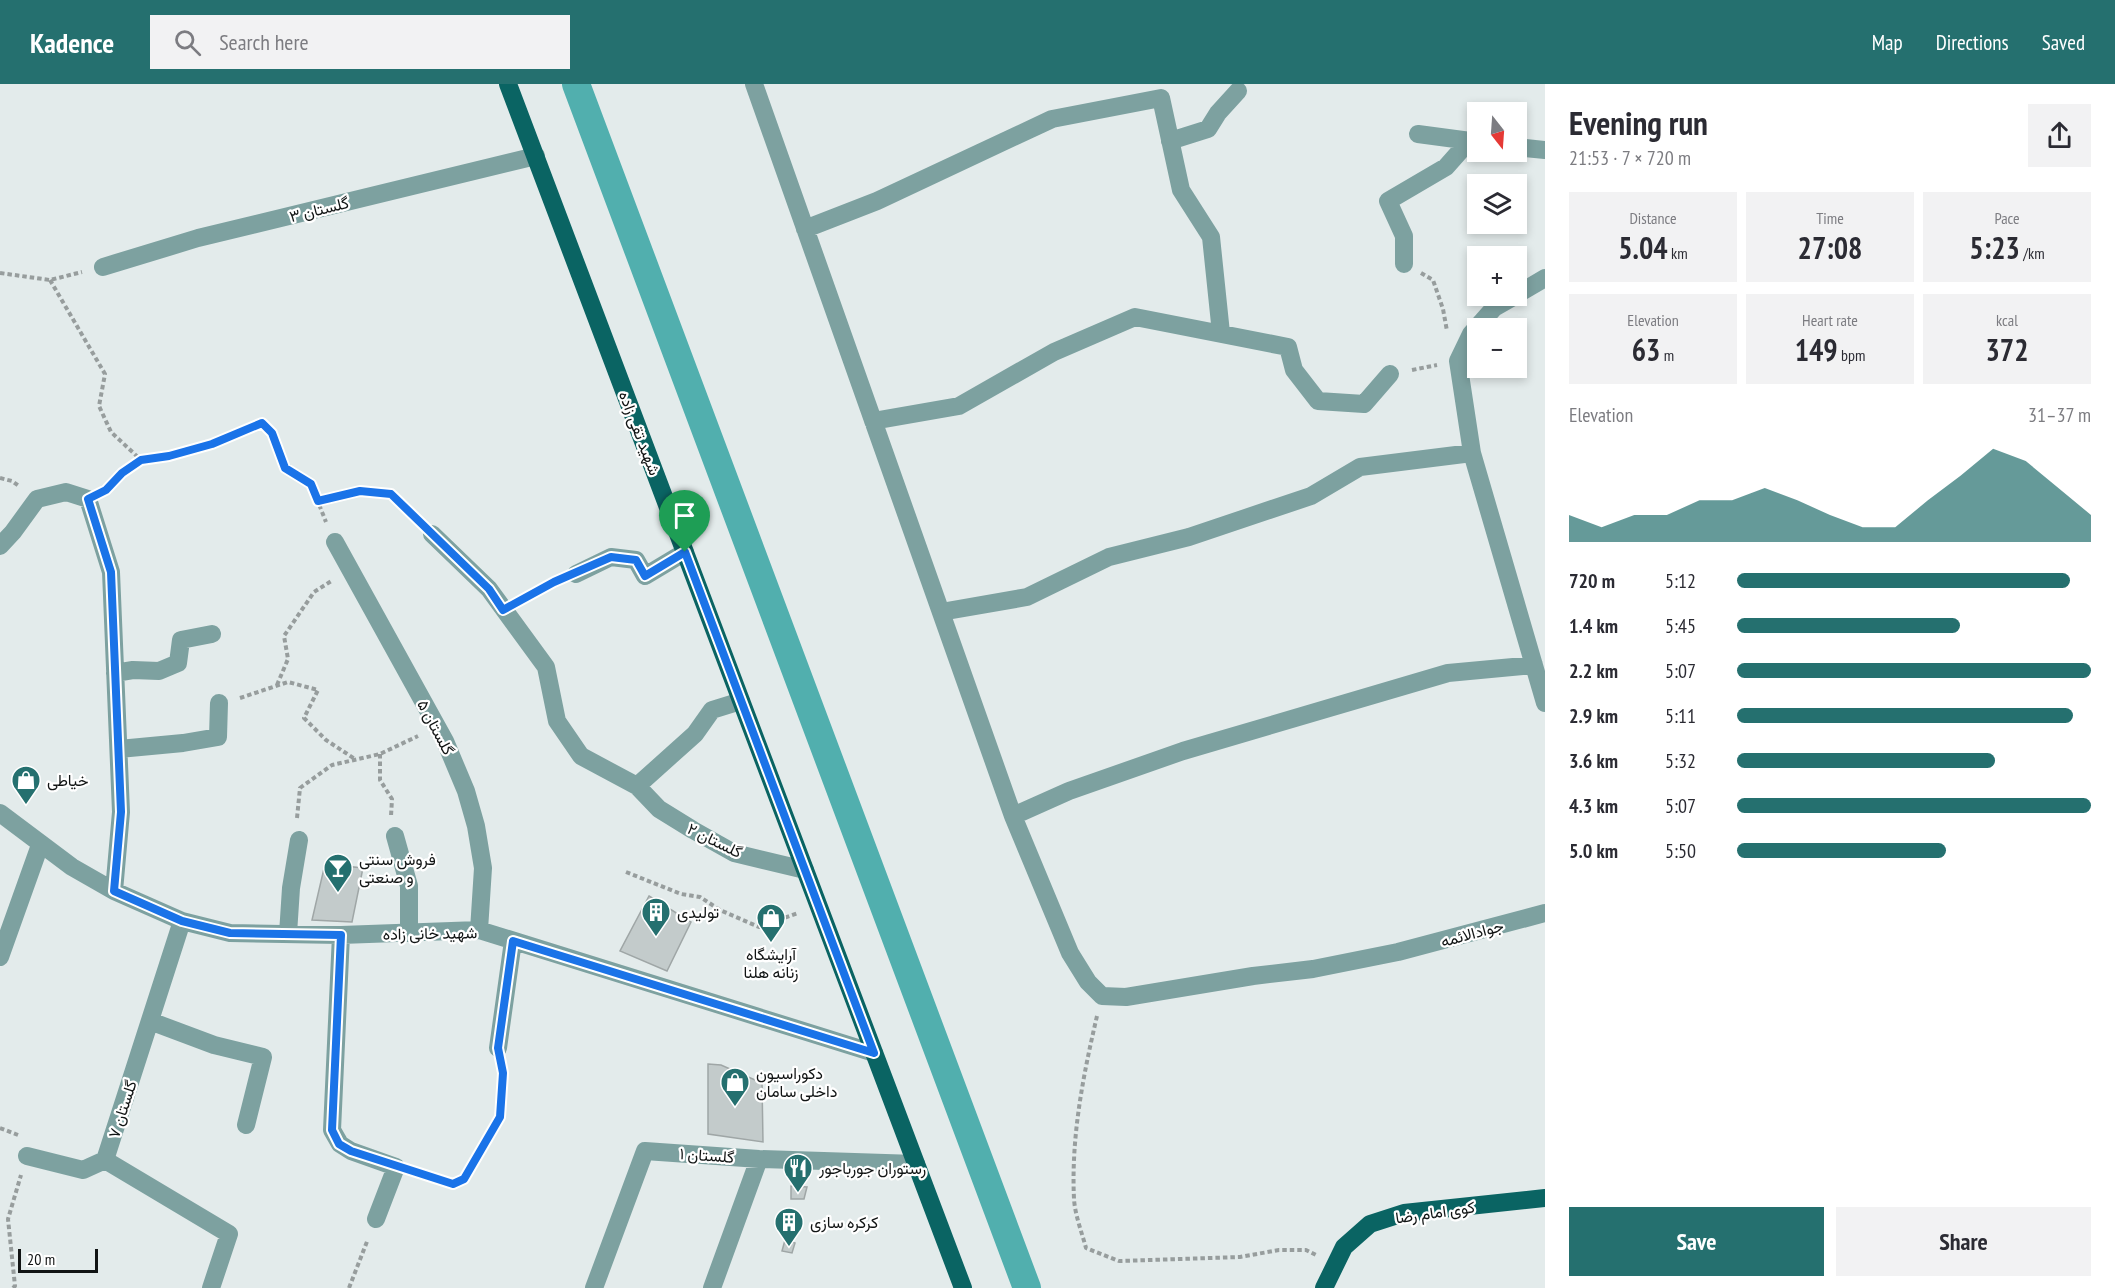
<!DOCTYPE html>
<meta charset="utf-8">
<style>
body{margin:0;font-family:"PT Sans Narrow",Vazirmatn,sans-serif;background:#f2f2f3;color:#2b2b33;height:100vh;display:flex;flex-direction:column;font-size:22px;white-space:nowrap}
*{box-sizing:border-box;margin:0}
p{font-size:20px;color:#7c7c81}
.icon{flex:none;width:33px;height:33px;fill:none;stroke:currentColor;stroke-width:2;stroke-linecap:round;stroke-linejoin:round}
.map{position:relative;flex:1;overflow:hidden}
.panel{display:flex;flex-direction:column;background:#fff;width:570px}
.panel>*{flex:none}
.needle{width:39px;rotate:163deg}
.fabs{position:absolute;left:1467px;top:18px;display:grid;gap:12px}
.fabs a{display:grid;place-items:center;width:60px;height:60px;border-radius:0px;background:#fff;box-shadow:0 3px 9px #0003;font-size:30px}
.scale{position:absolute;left:18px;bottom:15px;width:80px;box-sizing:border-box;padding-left:6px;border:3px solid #111414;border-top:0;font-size:16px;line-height:21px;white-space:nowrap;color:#111414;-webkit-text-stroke:4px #fff;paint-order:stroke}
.pin{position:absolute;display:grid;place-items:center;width:51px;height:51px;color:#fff;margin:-62px -26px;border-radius:50% 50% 50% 0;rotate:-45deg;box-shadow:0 0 6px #0007}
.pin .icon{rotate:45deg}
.round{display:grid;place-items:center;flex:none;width:63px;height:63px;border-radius:0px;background:#f2f2f3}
.summary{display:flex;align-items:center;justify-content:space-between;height:102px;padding:0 24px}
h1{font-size:33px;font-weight:800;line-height:45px}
.metrics{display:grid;grid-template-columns:repeat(3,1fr);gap:9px;height:102px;padding:6px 24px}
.metrics div{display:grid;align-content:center;border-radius:0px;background:#f2f2f3;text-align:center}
.metrics b{font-size:30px;font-weight:800}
.metrics small{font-size:16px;font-weight:400}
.metrics p{font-size:16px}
.chart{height:168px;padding:12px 24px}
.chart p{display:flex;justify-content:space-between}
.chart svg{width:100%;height:108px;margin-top:6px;fill:#25706f;opacity:.7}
.cta{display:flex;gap:12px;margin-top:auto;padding:12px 24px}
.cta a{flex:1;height:69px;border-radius:0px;background:#25706f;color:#fff;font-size:24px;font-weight:800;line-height:69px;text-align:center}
.cta a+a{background:#f2f2f3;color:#2b2b33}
ul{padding:0 24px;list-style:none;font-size:20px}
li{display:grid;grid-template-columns:96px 72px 1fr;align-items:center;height:45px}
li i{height:15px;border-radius:8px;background:#25706f}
header{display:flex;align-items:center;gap:36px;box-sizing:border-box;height:84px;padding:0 30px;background:#25706f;color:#fff}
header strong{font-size:28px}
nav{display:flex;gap:33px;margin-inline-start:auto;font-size:21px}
.search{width:420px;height:54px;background:#f2f2f3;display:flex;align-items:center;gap:15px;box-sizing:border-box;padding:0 21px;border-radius:0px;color:#7c7c81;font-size:22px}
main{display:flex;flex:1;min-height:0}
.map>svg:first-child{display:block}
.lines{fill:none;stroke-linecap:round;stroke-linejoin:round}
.canal{stroke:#51afae;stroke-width:28}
.building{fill:#c3cbcb;stroke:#9fa6a6;stroke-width:1.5}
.path{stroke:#979d9d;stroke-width:4;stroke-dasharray:4.5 3;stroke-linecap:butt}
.minor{stroke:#7da1a0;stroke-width:18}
.major{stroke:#0a6463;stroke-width:18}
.route-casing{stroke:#fff;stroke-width:12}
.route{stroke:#1a73e8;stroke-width:8}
.labels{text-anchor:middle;stroke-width:4.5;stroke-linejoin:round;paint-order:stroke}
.street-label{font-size:16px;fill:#111414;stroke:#fff}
.poi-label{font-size:16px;fill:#111414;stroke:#fff;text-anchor:start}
</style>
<header>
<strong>Kadence</strong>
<div class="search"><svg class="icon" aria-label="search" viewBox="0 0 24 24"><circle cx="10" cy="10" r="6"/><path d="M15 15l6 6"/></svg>Search here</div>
<nav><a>Map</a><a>Directions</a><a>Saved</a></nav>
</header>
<main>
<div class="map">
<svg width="1545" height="1204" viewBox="0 0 1545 1204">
<rect width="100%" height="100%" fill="#e3ebeb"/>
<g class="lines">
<path class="canal" d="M576,0L1027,1204"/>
</g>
<path class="building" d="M325,780L363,784L352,838L312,836Z
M649,812L691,838L667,887L620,867Z
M708,980L721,981L762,999L763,1058L708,1050Z
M791,1102L807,1103L804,1115H791Z
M785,1156L795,1159L792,1169L782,1167Z"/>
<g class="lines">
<path class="path" d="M0,189L50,196L82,188
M1421,189L1433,196L1443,225L1447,247
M50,196L105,290L99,322L111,348L141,376C186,369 220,356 262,339L272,349L285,384L311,400L326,438
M1412,286L1437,281
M0,394L12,397L19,402
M107,404L122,389L141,376
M318,417L360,407L391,409L417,435
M522,515L555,497
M277,601L288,575L284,552L314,508L333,496
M240,614L288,598L318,606L304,634L326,656L355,675
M380,670V696L392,715L391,732
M297,734L300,704L332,681L380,670L418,652
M626,788L681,810L700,813L720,826L759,843L798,829
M1097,932C1083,992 1071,1053 1074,1115C1075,1131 1082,1149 1086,1164L1119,1177L1240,1173L1279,1166H1306L1316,1171
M0,1044L18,1051
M418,1089L453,1100L464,1095L500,1033L502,985
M13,1204L15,1202L8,1135L21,1091
M349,1204L368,1155"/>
<path class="minor" d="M754,0L1013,732L1070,869L1088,898L1102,912L1126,913L1253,892L1313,885L1398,868L1545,829
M1418,50L1478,58
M1170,57L1208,45L1218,29L1238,7
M1516,63L1545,66
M805,145L877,117L1052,35L1161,14L1181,106L1211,153L1221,249
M1404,180V152L1388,117L1446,83L1469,57
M103,183L198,154L536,72
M1516,211L1545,194
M1515,212L1494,224L1471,250L1458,277L1472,369L1545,619
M873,337L959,322L1054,268L1135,233L1288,263L1294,286L1318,317L1364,320L1390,290
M432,450L489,505L546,583L557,637L581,672L637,702L659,725L693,746L734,769L805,786
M335,458L445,657L466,707L476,742L483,784L479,846
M0,462L13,448L37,415L66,408L88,415L111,488L121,728L114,807
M576,490L611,473L636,476L645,492L685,468
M941,528L1027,513L1109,473L1189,453L1311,412L1360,383L1472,369
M115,589L133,586L159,587L178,579L181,556L212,550
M119,665L183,659L218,653L219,619
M637,702L695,650L712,626L741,617
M0,729L72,783L114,807L182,837L230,849L341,851L479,846L874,969
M1013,732L1069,707L1183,667L1448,589L1534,581
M395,752L409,802V849
M182,837L105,1076L229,1150L211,1204
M288,850L291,804L299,756
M341,851L332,1046L340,1060L351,1067L396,1083L376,1135
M0,873L40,761
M150,937L214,961L263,973L246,1041
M498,964L513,857
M27,1072L83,1086L105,1076
M594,1204L645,1067L759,1075L916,1080
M712,1204L759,1075"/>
<path class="major" d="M508,0L963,1204
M1324,1204L1344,1163L1370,1140L1404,1129L1545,1114"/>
</g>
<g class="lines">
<g class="route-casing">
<path id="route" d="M262,339L272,349L285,384L311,400L318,417L360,407L391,410L489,505L503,526L554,498L611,473L636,476L645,492L685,468L874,969L513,857L498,964L503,989L500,1033L464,1095L453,1100L351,1067L339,1060L332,1046L341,851L230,849L182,837L114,807L121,728L111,488L88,415L106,406L122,389L141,376L169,372L212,360Z"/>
</g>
<use href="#route" class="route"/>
</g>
<defs>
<g id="shop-pin" transform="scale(1.5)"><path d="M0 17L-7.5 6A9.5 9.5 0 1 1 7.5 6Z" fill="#25706f" stroke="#fff"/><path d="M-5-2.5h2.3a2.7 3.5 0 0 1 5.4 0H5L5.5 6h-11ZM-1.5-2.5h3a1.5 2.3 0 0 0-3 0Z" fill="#fff"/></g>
<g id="bar-pin" transform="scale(1.5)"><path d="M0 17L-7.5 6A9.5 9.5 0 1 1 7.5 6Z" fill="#25706f" stroke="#fff"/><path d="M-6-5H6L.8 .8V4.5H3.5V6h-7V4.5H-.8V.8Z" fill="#fff"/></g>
<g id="building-pin" transform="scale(1.5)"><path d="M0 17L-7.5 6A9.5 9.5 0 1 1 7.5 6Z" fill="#25706f" stroke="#fff"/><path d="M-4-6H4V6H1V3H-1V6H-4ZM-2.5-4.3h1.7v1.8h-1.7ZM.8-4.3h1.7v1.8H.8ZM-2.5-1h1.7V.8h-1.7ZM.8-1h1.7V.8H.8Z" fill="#fff"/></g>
<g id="restaurant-pin" transform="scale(1.5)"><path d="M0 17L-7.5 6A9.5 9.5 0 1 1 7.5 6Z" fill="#25706f" stroke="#fff"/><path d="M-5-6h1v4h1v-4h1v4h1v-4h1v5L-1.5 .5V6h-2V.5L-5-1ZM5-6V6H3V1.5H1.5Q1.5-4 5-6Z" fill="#fff"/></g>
</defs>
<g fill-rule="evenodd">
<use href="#shop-pin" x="26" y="696"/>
<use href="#bar-pin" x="338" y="784"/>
<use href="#building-pin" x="656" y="828"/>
<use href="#shop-pin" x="771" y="834"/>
<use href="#shop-pin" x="735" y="998"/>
<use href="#restaurant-pin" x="798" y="1084"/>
<use href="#building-pin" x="789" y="1138"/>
</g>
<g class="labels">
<g class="street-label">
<text transform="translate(319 125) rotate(-14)" y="6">گلستان ۳</text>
<text transform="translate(640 349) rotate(69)" y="6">شهید تقی زاده</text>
<text transform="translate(436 643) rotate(62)" y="6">گلستان ۵</text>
<text transform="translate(715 756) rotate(26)" y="6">گلستان ۲</text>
<text transform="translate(430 849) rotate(-1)" y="6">شهید خانی زاده</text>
<text transform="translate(1472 849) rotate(-15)" y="6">جوادالائمه</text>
<text transform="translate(122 1025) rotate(-72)" y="6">گلستان ٧</text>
<text transform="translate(707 1071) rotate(4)" y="6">گلستان ۱</text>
<text transform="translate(1435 1128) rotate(-8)" y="6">کوی امام رضا</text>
</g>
<g class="poi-label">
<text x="47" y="702">خیاطی</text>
<text x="359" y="781">فروش سنتی<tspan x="359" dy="18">و صنعتی</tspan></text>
<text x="677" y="834">تولیدی</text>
<text x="771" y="876" text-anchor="middle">آرایشگاه<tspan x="771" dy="18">زنانه هلنا</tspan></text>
<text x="756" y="995">دکوراسیون<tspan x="756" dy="18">داخلی سامان</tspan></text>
<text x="819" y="1090">رستوران جورباجور</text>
<text x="810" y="1144">کرکره سازی</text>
</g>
</g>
</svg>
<div class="fabs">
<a><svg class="needle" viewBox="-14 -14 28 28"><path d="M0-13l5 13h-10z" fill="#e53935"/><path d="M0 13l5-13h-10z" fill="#7c7c81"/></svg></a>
<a><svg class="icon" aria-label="layers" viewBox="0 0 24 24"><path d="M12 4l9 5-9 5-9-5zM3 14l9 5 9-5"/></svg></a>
<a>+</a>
<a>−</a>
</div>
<div class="scale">20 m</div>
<div class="pin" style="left:685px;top:468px;background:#1e9e55"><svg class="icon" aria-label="arrive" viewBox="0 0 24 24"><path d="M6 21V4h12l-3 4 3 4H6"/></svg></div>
</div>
<section class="panel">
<div class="summary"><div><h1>Evening run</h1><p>21:53 · 7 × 720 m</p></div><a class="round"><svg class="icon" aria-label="share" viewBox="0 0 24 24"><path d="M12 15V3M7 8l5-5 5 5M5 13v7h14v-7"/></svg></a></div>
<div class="metrics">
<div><p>Distance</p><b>5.04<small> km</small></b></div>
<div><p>Time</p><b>27:08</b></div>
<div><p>Pace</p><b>5:23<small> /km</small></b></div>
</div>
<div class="metrics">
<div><p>Elevation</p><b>63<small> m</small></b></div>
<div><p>Heart rate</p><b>149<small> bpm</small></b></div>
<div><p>kcal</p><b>372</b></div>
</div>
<div class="chart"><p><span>Elevation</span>31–37 m</p>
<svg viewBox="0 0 160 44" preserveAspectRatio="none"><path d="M0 44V33L10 38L20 33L30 33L40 27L50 27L60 22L70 27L80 33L90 38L100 38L110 27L120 17L130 6L140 11L150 22L160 33V44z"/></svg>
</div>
<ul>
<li><b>720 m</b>5:12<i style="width:94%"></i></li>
<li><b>1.4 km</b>5:45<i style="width:63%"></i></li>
<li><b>2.2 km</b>5:07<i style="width:100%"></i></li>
<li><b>2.9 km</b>5:11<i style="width:95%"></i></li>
<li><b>3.6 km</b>5:32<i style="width:73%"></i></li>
<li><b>4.3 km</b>5:07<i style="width:100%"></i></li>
<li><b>5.0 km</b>5:50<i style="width:59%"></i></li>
</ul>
<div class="cta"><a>Save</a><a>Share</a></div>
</section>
</main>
